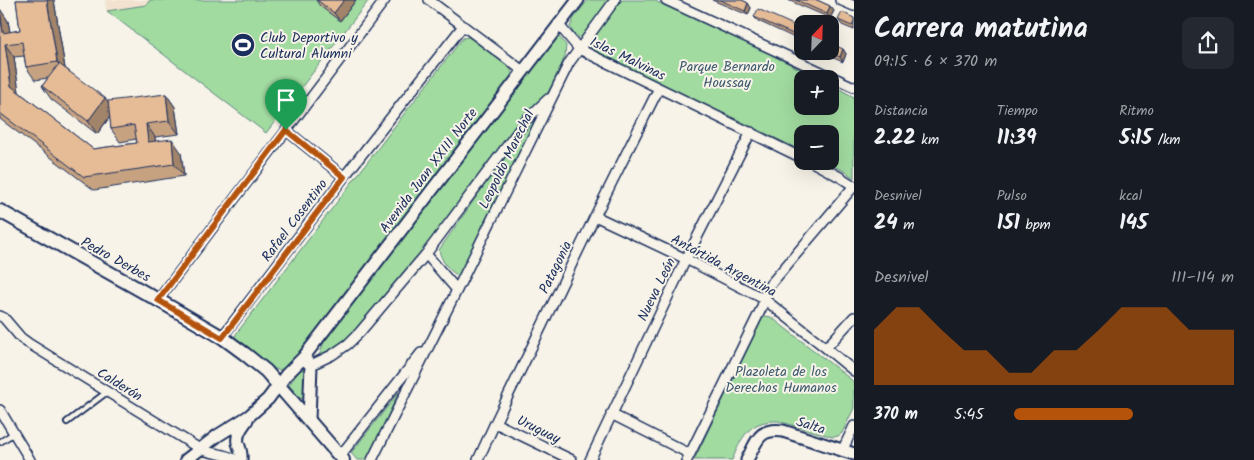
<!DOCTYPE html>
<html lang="es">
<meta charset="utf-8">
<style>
body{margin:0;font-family:Kalam,sans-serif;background:#242831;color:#f1f3f6;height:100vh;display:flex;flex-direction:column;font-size:19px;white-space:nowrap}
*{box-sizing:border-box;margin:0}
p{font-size:16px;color:#9ea1a6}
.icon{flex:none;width:28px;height:28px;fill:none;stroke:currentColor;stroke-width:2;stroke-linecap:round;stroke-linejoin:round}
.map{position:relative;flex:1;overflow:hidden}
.drawer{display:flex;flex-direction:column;background:#171b24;width:400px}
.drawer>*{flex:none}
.needle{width:32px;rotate:23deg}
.buttons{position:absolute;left:794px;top:15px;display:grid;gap:10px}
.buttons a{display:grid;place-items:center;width:45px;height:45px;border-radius:10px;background:#171b24;box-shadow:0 5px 20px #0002;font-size:25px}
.pin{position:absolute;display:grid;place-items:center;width:42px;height:42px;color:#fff;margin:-51px -21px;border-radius:50% 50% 50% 0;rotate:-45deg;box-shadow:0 0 5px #0007}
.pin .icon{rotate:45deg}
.round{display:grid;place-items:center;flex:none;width:52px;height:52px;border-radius:10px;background:#242831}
.summary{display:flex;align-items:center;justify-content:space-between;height:85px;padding:0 20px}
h1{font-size:28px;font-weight:600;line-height:38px}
.stats{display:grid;grid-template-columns:repeat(3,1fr);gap:8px;height:85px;padding:5px 20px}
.stats div{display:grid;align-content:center}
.stats b{font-size:21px;font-weight:600}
.stats small{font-size:14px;font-weight:400}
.stats p{font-size:14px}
.chart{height:140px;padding:10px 20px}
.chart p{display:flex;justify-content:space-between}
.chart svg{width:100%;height:90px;margin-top:5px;fill:#b45309;opacity:.7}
ul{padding:0 20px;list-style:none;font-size:16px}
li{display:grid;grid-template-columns:80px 60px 1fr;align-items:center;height:38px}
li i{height:12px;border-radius:6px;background:#b45309}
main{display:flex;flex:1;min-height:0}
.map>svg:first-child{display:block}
.built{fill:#f2e2cf}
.green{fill:#a1dba0;stroke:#5e857f}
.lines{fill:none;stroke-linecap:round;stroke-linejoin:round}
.service-casing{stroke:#1b2f5e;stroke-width:8}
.minor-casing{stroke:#1b2f5e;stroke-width:12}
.tertiary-casing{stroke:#1b2f5e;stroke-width:15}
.secondary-casing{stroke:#1b2f5e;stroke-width:16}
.service{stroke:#f7f3e8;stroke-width:4.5}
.minor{stroke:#f7f3e8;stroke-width:9}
.tertiary{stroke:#f7f3e8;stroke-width:11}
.secondary{stroke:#f7f3e8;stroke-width:12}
.wall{fill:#c6a281;stroke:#1b2f5e;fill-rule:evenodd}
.shaded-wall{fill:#a18469;stroke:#1b2f5e}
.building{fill:#e6bc96;stroke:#1b2f5e}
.route-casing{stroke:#fff;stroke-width:10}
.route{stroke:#b45309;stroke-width:6}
.labels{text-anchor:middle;stroke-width:4;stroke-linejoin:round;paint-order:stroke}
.poi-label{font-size:14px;fill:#1b2f5e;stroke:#f7f3e8;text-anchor:start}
.street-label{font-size:14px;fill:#1b2f5e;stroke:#f7f3e8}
.park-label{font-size:14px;fill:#3c5a6e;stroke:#f7f3e8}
</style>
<main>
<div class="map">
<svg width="854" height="460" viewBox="0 0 854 460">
<rect width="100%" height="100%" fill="#f7f3e8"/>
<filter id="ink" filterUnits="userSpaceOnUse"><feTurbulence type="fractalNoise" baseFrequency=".02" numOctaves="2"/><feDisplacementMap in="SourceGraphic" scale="10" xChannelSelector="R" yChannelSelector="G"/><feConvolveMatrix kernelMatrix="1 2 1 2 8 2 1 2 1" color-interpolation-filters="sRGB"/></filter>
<g filter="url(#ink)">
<path class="built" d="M105,0H150L147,5L107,11L106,10Z"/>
<path class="green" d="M150,0H369L266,133L107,11L146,5Z
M588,0H610L583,36L580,38L574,34L570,27L574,18Z
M622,0H653L745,41L819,79H802V106H830V84L854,97V178L846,172L824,161H830V134H802V151L595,51L590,47V41L619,3Z
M468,37L472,39L509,67C512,71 513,73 511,78L320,327L286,367L280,370L275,369L236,341L235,337L236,334C312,236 386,136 463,38Z
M559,37L566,45L565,57L549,91L526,115L440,230L394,283L354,333L328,352L319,356L324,342L465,155L495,119L551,42Z
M530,122L533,123V126L460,274L457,275C448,270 441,260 439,250L528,123Z
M766,316L771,317L854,382V408L842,433L838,436L833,437L778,421C749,420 742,437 732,460H694L762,319Z
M303,369L304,371L305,395L303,399L300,398L289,385L299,371Z
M399,392L367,460H357L351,453Z"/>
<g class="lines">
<g class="service-casing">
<path id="service" d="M67,422L107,392
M0,442L14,433"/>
</g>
<g class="minor-casing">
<path id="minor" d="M429,0L523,71
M666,0L854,87
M840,0L854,6
M558,24L579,49L802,158
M286,130L344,177
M810,161L840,177L854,186
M595,216L686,259L764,299L826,348L854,371
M426,254L457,290
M158,300L385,0
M0,316L4,318L21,338L28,343L200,449C211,454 225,453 236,460
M222,337L344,177L463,26
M826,348L854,317
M311,365L332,355L348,344L360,332L426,254L527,119L548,99
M0,410L30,460
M611,414L690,454
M495,423L572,460
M842,451L854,426
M340,456L421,353
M372,460L457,290L569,63L615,0
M478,460L495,423L595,216L659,88
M590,460L686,259L751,132
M687,460L761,309L769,286L854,186"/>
</g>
<g class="tertiary-casing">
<path id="tertiary" d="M303,358L311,365L309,420
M186,460L217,436L249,416L268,399L286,375L303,358L578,0
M241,460C242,454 240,449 238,443C236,434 242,427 247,420
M747,460C757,441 758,428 783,431L854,454"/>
</g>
<g class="secondary-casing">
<path id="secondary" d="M0,211L158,300L222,337L245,354L266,371L343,460"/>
</g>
<use href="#service" class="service"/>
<use href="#minor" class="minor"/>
<use href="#tertiary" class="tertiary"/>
<use href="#secondary" class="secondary"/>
</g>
<path class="wall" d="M16,0H54L65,68L108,104L166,94L175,107L179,134L155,137V141L181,152L184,176L94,190L0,119V9L8,21L10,32L20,30ZM24,56L26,67L35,80L48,78L42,86L51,99L97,134L110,117L111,129L120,142L136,139L137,143L93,149L19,92L14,57Z
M316,0H356L340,21L320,6Z
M712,0H742L748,3L751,8L748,15Z
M788,0H817L830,6L834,11L830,18Z
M754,17L800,28L802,31V36L801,40L797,38V39L758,21Z
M854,18V30L842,25L838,20Z
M843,49L846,54L843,62L829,56L826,51Z"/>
<path class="shaded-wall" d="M47,0H54L66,75L57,62Z
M344,0H356L340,21L334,13Z
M748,3L751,8L748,15L745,11Z
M830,6L834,11L830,18L827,14Z
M0,9L8,21L12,43L3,33Z
M800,28L802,31V36L801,40L797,35Z
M5,44L14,57L20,99L11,86Z
M843,49L846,54L843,62L840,57Z
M166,94L175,107L179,134L169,121Z
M105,98L114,111L97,134L88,121Z
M146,124L155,137L157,155L148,142Z
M172,139L181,152L184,176L174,164Z"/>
<path class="building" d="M16,0H47L57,62L26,67L22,42L5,44L11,86L93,149L137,143L134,125L111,129L108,101L166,94L169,121L146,124L148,142L172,139L174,164L84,177L0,113V13L3,33L20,30Z
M317,0H344L334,13Z
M720,0H742L748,3L745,11Z
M796,0H817L830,6L827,14Z
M758,9L800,28L797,35L794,33L793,34L754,17Z
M842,12L854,18V21L852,26L838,20Z
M830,43L843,49L840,57L827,51H830Z
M59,64L105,98L88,121L42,86Z"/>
</g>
<g class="lines" filter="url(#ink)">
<g class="route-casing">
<path id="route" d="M286,130L344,177L222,338L158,300Z"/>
</g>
<use href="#route" class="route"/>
</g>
<defs>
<g id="stadium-disc" transform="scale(1.25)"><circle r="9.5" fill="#1b2f5e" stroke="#f7f3e8"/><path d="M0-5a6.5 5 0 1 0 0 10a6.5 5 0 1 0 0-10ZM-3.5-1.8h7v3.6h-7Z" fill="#fff"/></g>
</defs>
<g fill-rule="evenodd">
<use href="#stadium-disc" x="243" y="45"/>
</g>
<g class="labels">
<g class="poi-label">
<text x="260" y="42">Club Deportivo y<tspan x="260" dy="16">Cultural Alumni</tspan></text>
</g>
<g class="street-label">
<text transform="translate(628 58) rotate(26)" y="5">Islas Malvinas</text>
<text transform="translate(506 159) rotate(-64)" y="5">Leopoldo Marechal</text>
<text transform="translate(428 170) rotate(-53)" y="5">Avenida Juan XXIII Norte</text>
<text transform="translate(294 220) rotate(-53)" y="5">Rafael Cosentino</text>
<text transform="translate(116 259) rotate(29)" y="5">Pedro Derbes</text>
<text transform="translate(724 265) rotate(28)" y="5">Antártida Argentina</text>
<text transform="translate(555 267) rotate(-64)" y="5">Patagonia</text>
<text transform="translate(656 289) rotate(-64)" y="5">Nueva León</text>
<text transform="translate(120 384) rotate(32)" y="5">Calderón</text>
<text transform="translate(811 425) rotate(18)" y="5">Salta</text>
<text transform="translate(539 429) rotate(26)" y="5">Uruguay</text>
</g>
<g class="park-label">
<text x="727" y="71">Parque Bernardo<tspan x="727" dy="16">Houssay</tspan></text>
<text x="781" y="376">Plazoleta de los<tspan x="781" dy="16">Derechos Humanos</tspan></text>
</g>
</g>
</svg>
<div class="buttons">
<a><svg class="needle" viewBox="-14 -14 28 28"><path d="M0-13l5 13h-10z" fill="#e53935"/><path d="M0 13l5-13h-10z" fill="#9ea1a6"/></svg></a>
<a>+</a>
<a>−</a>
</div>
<div class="pin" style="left:286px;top:130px;background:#1e9e55"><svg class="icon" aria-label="arrive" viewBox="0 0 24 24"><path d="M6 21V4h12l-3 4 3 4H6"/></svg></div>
</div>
<section class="drawer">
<div class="summary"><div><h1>Carrera matutina</h1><p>09:15 · 6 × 370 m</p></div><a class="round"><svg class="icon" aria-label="share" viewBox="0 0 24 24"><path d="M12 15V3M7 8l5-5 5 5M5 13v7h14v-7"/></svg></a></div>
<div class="stats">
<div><p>Distancia</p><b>2.22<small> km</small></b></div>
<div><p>Tiempo</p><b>11:39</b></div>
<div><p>Ritmo</p><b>5:15<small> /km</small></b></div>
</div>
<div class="stats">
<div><p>Desnivel</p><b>24<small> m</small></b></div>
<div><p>Pulso</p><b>151<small> bpm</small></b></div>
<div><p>kcal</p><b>145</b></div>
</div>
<div class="chart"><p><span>Desnivel</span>111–114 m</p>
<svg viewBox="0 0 160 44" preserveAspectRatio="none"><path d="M0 44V17L10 6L20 6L30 17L40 27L50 27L60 38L70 38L80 27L90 27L100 17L110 6L120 6L130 6L140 17L150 17L160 17V44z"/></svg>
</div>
<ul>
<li><b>370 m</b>5:45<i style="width:54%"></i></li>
</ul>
</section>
</main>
